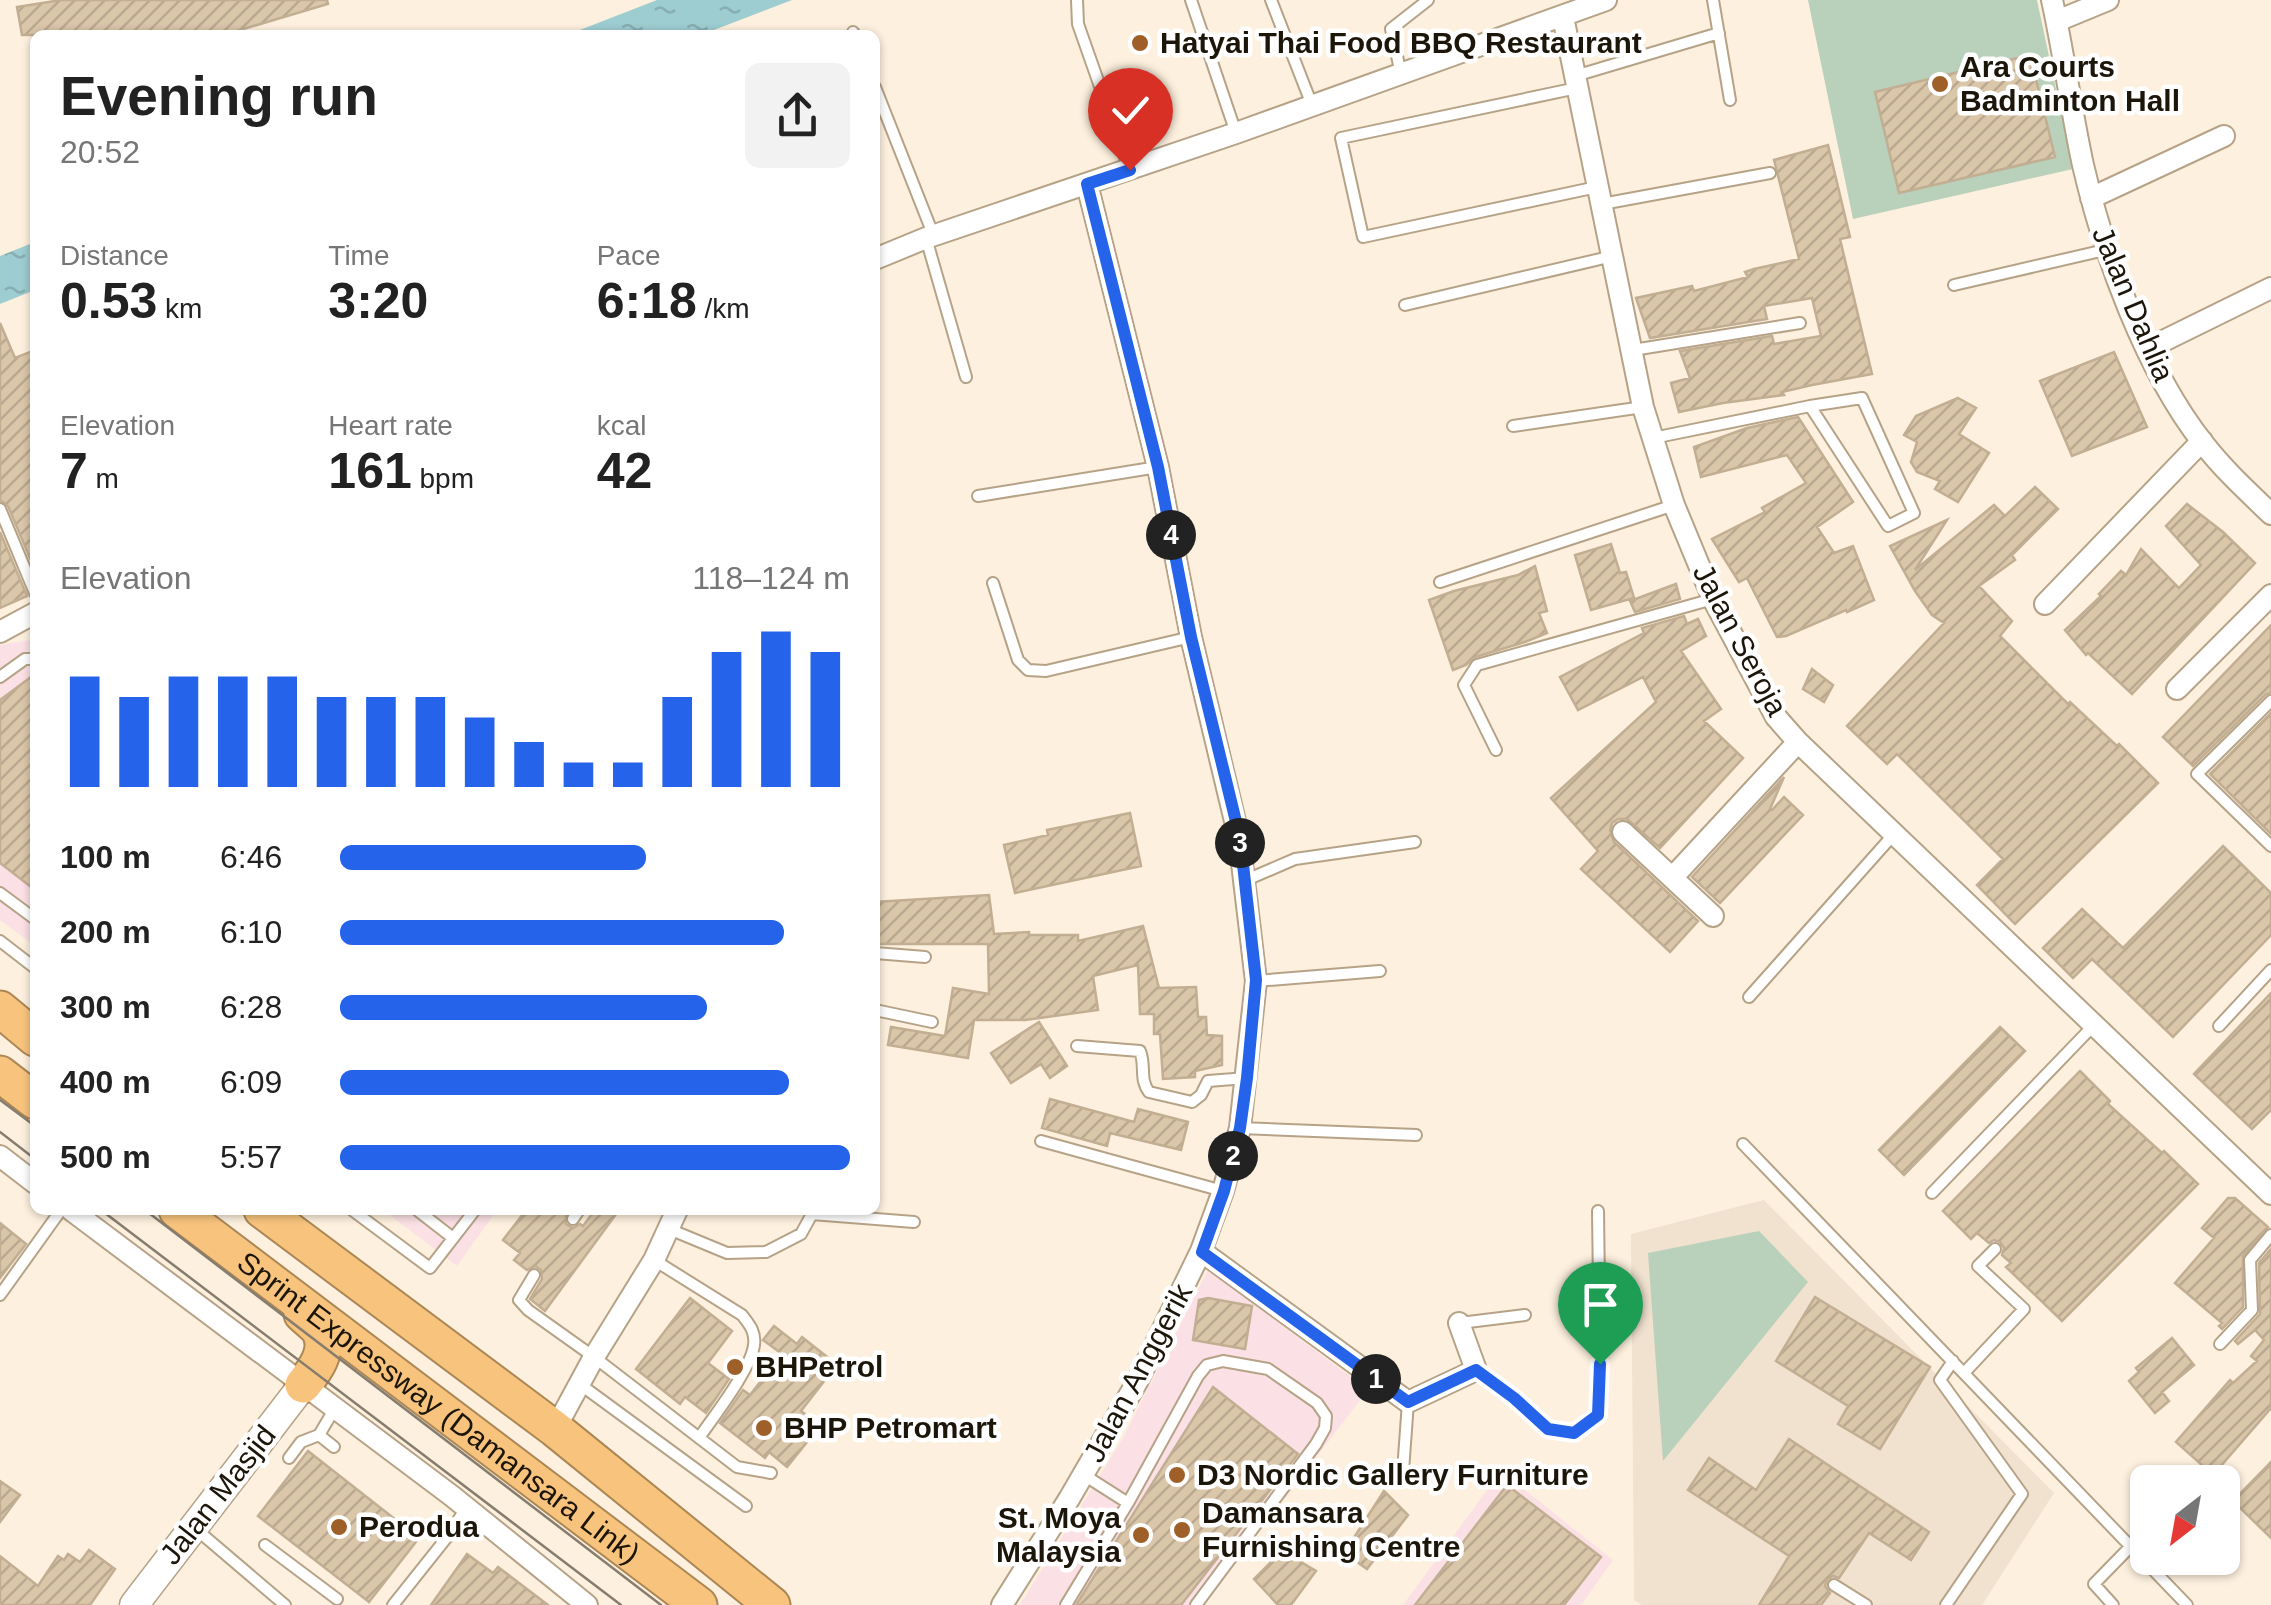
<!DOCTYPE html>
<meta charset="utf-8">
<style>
body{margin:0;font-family:Arial,sans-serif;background:#f2f2f2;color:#222;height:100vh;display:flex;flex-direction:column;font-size:38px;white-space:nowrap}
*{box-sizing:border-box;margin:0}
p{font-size:32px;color:#767676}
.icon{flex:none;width:55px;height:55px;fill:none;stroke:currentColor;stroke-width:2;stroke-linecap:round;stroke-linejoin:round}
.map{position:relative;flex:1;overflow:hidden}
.panel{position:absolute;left:30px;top:30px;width:850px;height:1185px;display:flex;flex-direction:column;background:#fff;border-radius:15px;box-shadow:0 2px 8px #0004}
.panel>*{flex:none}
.needle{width:65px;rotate:211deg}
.buttons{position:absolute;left:2130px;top:1465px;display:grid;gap:20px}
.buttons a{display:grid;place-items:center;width:110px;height:110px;border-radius:15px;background:#fff;box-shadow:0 2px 8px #0004;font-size:50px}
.pin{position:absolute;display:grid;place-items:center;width:85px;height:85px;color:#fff;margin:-102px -42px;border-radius:50% 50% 50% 0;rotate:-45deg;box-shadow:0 0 10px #0007}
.pin .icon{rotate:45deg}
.km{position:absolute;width:50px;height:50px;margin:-25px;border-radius:50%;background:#222;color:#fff;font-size:28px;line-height:50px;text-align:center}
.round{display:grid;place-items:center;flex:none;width:105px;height:105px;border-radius:15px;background:#f2f2f2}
.overview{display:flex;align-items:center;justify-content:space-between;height:170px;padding:0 30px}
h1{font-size:55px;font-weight:800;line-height:75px}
.figures{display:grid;grid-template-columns:repeat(3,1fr);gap:15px;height:170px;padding:10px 30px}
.figures div{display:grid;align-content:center}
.figures b{font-size:50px;font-weight:800}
.figures small{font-size:28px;font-weight:400}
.figures p{font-size:28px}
.chart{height:280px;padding:20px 30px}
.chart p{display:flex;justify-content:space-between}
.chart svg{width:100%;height:180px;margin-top:10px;stroke:#2563eb;stroke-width:6}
ul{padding:0 30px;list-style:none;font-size:32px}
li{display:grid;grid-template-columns:160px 120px 1fr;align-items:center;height:75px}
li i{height:25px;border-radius:12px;background:#2563eb}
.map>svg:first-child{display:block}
.commercial{fill:#fbe0e5}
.education{fill:#f1e1cf}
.garden{fill:#b9d0bb}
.water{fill:url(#water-ripples)}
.building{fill:url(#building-hatch);stroke:#c2ae92;stroke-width:2.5}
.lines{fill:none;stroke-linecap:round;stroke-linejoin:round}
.lane-casing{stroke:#b6a387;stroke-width:14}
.street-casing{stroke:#b6a387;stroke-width:24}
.secondary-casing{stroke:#b6a387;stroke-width:31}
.highway-casing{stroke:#ab8755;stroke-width:39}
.lane{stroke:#fff;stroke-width:10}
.street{stroke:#fff;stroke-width:20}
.secondary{stroke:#fff;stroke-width:28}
.highway{stroke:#f8c47d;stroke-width:35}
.tram{stroke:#877d6f;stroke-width:2.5}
.route-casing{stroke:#fff;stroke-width:20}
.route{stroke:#2563eb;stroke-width:12}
.poi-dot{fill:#9f5f29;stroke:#fff;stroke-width:4}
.labels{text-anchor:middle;stroke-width:9;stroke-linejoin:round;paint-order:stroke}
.poi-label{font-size:30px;font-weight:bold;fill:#1c150a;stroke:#fff;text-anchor:start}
.street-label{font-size:30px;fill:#1c150a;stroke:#fff}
</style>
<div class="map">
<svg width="2271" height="1605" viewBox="0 0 2271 1605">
<defs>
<pattern id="water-ripples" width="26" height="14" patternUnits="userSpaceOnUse" patternTransform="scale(2.5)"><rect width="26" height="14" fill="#9dccd1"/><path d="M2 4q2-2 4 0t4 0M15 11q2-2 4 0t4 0" fill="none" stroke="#87aeb2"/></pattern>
<pattern id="building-hatch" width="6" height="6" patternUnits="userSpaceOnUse" patternTransform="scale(2.5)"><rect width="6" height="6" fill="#dac6a9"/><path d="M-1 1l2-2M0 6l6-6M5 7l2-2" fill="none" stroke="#baa990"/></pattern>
</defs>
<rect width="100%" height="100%" fill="#fdf0de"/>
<path class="commercial" d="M35,639V946L0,920V645Z
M383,1210H497L457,1266Z
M1208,1270L1368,1390L1202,1605H1020L1123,1438Z
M1501,1471L1613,1560L1581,1605H1403Z"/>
<path class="education" d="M1764,1200L2054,1493L1982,1605H1642L1634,1600L1631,1234Z"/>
<path class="garden" d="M1808,0H2037L2073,169L1853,219Z
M1759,1231L1808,1282L1663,1461L1648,1253Z"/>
<path class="water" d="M657,0H792L701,35H567Z
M35,242V290L0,304V256Z"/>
<path class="building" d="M61,0H327L328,4L223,35H22L17,7Z
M2030,55L2055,157L1899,193L1875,92Z
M1828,145L1850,237L1840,239L1872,374L1812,385L1782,392L1784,395L1723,403L1679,412L1671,383L1690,378L1680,351L1772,336L1774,344L1821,336L1812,298L1764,306L1767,319L1650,338L1636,298L1692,286L1694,291L1748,277L1745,272L1754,269L1799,259L1774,160Z
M0,323L15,358L35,350V570L8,506L0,500Z
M2114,352L2147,427L2072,456L2040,381Z
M1958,398L1976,408L1959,434L1989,453L1958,502L1935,489L1940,481L1917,472L1911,462L1917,442L1904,435L1916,416Z
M1798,417L1853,502L1817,527L1834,553L1853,546L1874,600L1847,612L1846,610L1786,636L1777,637L1747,578L1739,582L1712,539L1765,512L1762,508L1806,483L1787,455L1701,477L1694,447L1747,428Z
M2035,487L2058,509L2012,555L2015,560L1979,586L2012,621L2000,636L2068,704L2070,702L2117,746L2119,744L2158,783L2015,924L1977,885L2003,859L1897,754L1887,764L1847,726L1944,623L1932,615L1915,591L1890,546L1947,520L1915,570L1994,505L2005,516Z
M2187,504L2223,532L2255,563L2132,694L2088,653L2086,655L2065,630L2101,596L2099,594L2121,571L2126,575L2141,549L2179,588L2201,565L2166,526Z
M0,532L27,596L0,608Z
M1611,544L1620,573L1626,572L1634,598L1591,610L1575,555Z
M1535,566L1547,611L1539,613L1547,633L1525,642L1475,657L1466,665L1453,670L1429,600L1454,591L1518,575Z
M1676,584L1680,599L1635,612L1630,601Z
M1684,616L1687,624L1698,619L1706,636L1681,651L1721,709L1704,721L1743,758L1660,848L1627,819H1618L1612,823L1610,830L1614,842L1698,921L1670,952L1581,869L1598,851L1551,798L1656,702L1643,677L1578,710L1560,677L1644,633L1642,628Z
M2271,625V692L2265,695L2193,766L2163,737Z
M1812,669L1833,685L1824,702L1803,689Z
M35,674V890L0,863V700Z
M2271,713V834L2210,774Z
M1784,777L1770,809L1772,810L1784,797L1803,815L1720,903L1692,877Z
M1130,813L1141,866L1015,893L1004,845L1048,835L1047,830Z
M2223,846L2271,893V935L2173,1037L2092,959L2073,978L2043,948L2082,909L2123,948Z
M989,895L994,934L1029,932V935H1078V941L1143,926L1159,988L1196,987L1198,1017H1206L1207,1035L1222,1036V1065L1195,1071V1077L1163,1079L1160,1034H1154V1014H1140L1138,965L1093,976L1098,1010L1025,1020H974L968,1058L888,1045L891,1027L945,1036L953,988L989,994L988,944H875V902Z
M2271,993V1110L2252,1129L2194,1074Z
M1039,1022L1067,1066L1050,1078L1041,1064L1011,1083L991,1053Z
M2000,1027L2025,1051L1904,1175L1879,1150Z
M2080,1071L2110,1101L2108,1104L2162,1153L2164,1151L2198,1184L2062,1321L2006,1267L2011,1263L2002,1255L2004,1248L2000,1242L1994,1240L1989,1243L1977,1233L1971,1239L1943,1211Z
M1050,1099L1134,1122L1138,1109L1188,1122L1181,1150L1110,1133L1107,1146L1042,1128Z
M2228,1198H2235L2268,1227L2243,1256V1307L2222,1329L2219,1326L2222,1323L2175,1283L2214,1238L2202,1228Z
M526,1210H562L566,1213V1224L573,1228L580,1224L583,1226L595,1210H619L545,1311L530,1299L542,1279L541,1270L535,1266L527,1270L514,1260L520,1253L503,1240Z
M0,1223L26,1244L0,1278Z
M2271,1249V1408L2213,1475L2176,1442L2230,1380L2233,1383L2257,1361L2251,1356L2264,1340L2255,1330L2238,1344L2235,1341L2260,1314L2259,1263Z
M1815,1297L1930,1367L1880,1449L1838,1424L1848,1406L1776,1361Z
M690,1298L732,1331L708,1363L729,1379L706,1413L685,1397L680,1404L636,1369Z
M1208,1298L1252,1306L1245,1349L1193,1340L1199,1300Z
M774,1326L797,1344L802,1337L831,1360L826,1366L832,1371L801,1411L820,1426L787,1467L769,1452L765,1458L720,1423L743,1390L750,1395L782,1354L763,1340Z
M2172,1338L2194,1365L2162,1392L2169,1401L2155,1413L2129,1381L2139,1372L2136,1368Z
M1213,1387L1298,1454L1181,1605H1076Z
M1789,1439L1929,1532L1911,1560L1869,1533L1839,1578L1833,1576L1827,1580L1825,1586L1830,1593L1821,1605H1759L1789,1556L1688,1490L1709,1458L1756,1490Z
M308,1451L419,1538L369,1602L258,1516Z
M2271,1462V1538L2233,1501Z
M0,1481L20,1495L0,1522Z
M1507,1485L1601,1557L1564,1605H1415Z
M1384,1491L1408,1515L1367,1569L1344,1553Z
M89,1550L115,1569L90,1605H0V1556L38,1586L58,1556L64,1560L68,1554L80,1562Z
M1282,1551L1316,1571L1291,1605H1278L1254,1579Z
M467,1554L493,1573L498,1567L548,1605H431Z"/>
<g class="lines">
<g class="lane-casing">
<path id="lane" d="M1077,0L1078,24L1129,169
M1191,0L1236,133
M1271,0L1312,105
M1713,0L1730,100
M853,32L855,35
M1401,74L1391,29L1428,0
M1575,76L1719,33
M875,87L933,234
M1577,88L1341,138L1363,237L1597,187
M1602,204L1770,173
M926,238L966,377
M1954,285L2105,250
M1405,305L1613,256
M1633,350L1800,323
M1513,426L1643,407
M1653,438L1810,406L1888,526L1914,513L1862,398L1810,406
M978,496L1158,467
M0,509L35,593
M1440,582L1674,505
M993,583L1018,660L1028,670L1046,671L1191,637
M0,677L25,659H35
M2271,701L2197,774L2271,846
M1496,750L1464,685L1477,665L1713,599
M1244,881L1295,859L1415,842
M0,893L35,919
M0,941L35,968
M875,953L925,957
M1256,981L1380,971
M1749,997L1894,834
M875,1010L932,1022
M2219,1026L2271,970
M1077,1046L1140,1051C1146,1066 1139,1079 1149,1092L1192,1102L1201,1095L1208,1081L1247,1078
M1240,1128L1416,1135
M1041,1141L1223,1191
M1743,1144L2187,1605
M1932,1193L2094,1025
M352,1210L430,1268L475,1210
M417,1210L453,1238
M573,1219L579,1210
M669,1229L727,1253L766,1252L801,1234L812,1214L914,1222
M654,1260L742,1315C749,1324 756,1332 754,1345C751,1369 714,1416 699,1438
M534,1275L519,1300L528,1310L594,1357L737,1467L771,1473
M0,1295L61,1210
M1460,1323L1525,1315
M2220,1344L2252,1310L2250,1260L2271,1235
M1477,1370L1515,1398L1549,1429L1574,1433L1598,1415L1600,1363L1598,1211
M1964,1373L2024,1309L1978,1266L1995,1249
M581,1385L746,1506
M319,1435L335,1408
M289,1458L301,1442L319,1435L334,1447
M1403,1471L1408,1402
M1084,1475L1128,1503
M432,1524L448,1536
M197,1530L285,1605
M265,1545L337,1599
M1834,1585L1866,1605
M393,1605L448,1536L466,1508
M1066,1605L1128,1503L1198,1376L1207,1365L1223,1361L1268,1369L1317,1403L1326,1416L1325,1428L1316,1444L1196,1605
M1946,1605L2022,1494L1940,1380L1953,1361
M2113,1605L2094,1584L2131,1546"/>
</g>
<g class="street-casing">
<path id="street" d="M2052,0C2064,54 2071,110 2083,165C2104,255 2145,369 2203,443C2223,469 2247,491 2271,514
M1563,17L1643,407L1674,505L1713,599L1776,717L1798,742L2271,1194
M2057,21L2108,0
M2091,198L2224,136
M875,259L926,238L1236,133L1606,0
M2147,349L2271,288
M2045,604L2202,441
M0,632L35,613
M2177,689L2271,595
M1623,832L1713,916
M1672,878L1798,742
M0,1156L35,1183
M71,1210L452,1496L587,1605
M1201,1251L1408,1402L1476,1370L1459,1323
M555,1429L594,1357L654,1260L677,1210
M1002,1605L1069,1499L1137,1382L1201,1251L1223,1191L1240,1128L1256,981L1239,838L1191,637L1158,467L1087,184"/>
</g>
<g class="secondary-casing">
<path id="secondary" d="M134,1605L303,1385"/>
</g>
<g class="highway-casing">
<g id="highway">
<path d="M0,1009L35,1038"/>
<path d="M0,1074L35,1101"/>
<path id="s1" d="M177,1210L699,1605"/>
<path d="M262,1210L555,1429L772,1605"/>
<path d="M302,1314C307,1319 317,1326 320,1332C330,1351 314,1371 303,1385"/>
</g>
</g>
<use href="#lane" class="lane"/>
<use href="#street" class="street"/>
<use href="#secondary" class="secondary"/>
<use href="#highway" class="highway"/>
<path class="tram" d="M0,1100L35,1126
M0,1132L35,1159
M101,1210L621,1605
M145,1210L661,1605"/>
</g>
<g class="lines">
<g class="route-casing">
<path id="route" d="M1130,170L1087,184L1158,467L1191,637L1240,838L1256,980L1247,1078L1240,1128L1224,1191L1202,1252L1408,1402L1476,1370L1514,1398L1548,1429L1574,1433L1598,1415L1600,1364"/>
</g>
<use href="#route" class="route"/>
</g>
<g class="poi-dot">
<circle cx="1140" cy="43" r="10"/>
<circle cx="1940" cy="84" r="10"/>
<circle cx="735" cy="1367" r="10"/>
<circle cx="764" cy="1428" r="10"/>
<circle cx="1177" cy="1475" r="10"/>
<circle cx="339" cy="1527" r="10"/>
<circle cx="1182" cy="1530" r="10"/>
<circle cx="1141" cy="1535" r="10"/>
</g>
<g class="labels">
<g class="poi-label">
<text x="1160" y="53">Hatyai Thai Food BBQ Restaurant</text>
<text x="1960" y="77">Ara Courts<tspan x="1960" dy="34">Badminton Hall</tspan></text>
<text x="755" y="1377">BHPetrol</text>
<text x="784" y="1438">BHP Petromart</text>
<text x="1197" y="1485">D3 Nordic Gallery Furniture</text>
<text x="1202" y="1523">Damansara<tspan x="1202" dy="34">Furnishing Centre</tspan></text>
<text x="1121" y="1528" text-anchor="end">St. Moya<tspan x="1121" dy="34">Malaysia</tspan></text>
<text x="359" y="1537">Perodua</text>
</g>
<g class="street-label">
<text transform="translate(2133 304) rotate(67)" y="10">Jalan Dahlia</text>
<text transform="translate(1740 640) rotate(62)" y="10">Jalan Seroja</text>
<text transform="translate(1138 1373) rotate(-62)" y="10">Jalan Anggerik</text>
<text dy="10" stroke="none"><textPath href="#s1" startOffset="328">Sprint Expressway (Damansara Link)</textPath></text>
<text transform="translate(218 1495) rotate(-52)" y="10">Jalan Masjid</text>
</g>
</g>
</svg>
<div class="buttons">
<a><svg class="needle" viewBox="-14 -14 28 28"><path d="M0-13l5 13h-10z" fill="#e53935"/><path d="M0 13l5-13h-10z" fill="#767676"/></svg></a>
</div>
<div class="pin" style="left:1600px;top:1364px;background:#1e9e55"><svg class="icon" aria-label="arrive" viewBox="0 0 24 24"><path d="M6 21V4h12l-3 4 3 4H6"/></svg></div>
<div class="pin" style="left:1130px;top:170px;background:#d93025"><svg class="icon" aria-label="check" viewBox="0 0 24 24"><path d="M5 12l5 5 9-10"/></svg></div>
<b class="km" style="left:1376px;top:1379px">1</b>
<b class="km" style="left:1233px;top:1156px">2</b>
<b class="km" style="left:1240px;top:843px">3</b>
<b class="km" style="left:1171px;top:535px">4</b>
<section class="panel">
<div class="overview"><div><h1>Evening run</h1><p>20:52</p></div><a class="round"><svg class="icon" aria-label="share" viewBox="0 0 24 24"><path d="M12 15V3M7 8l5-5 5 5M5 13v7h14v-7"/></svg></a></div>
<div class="figures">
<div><p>Distance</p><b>0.53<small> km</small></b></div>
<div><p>Time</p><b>3:20</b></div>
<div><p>Pace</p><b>6:18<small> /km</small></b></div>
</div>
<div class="figures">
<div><p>Elevation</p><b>7<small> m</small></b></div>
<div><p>Heart rate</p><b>161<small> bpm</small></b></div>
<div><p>kcal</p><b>42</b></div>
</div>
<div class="chart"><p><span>Elevation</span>118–124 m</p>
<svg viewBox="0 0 160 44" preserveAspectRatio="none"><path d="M5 44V17M15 44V22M25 44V17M35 44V17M45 44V17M55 44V22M65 44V22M75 44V22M85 44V27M95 44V33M105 44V38M115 44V38M125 44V22M135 44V11M145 44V6M155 44V11"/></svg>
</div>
<ul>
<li><b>100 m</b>6:46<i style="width:60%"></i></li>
<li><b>200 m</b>6:10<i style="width:87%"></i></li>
<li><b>300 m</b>6:28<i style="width:72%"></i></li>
<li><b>400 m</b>6:09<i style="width:88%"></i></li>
<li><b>500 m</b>5:57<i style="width:100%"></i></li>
</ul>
</section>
</div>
